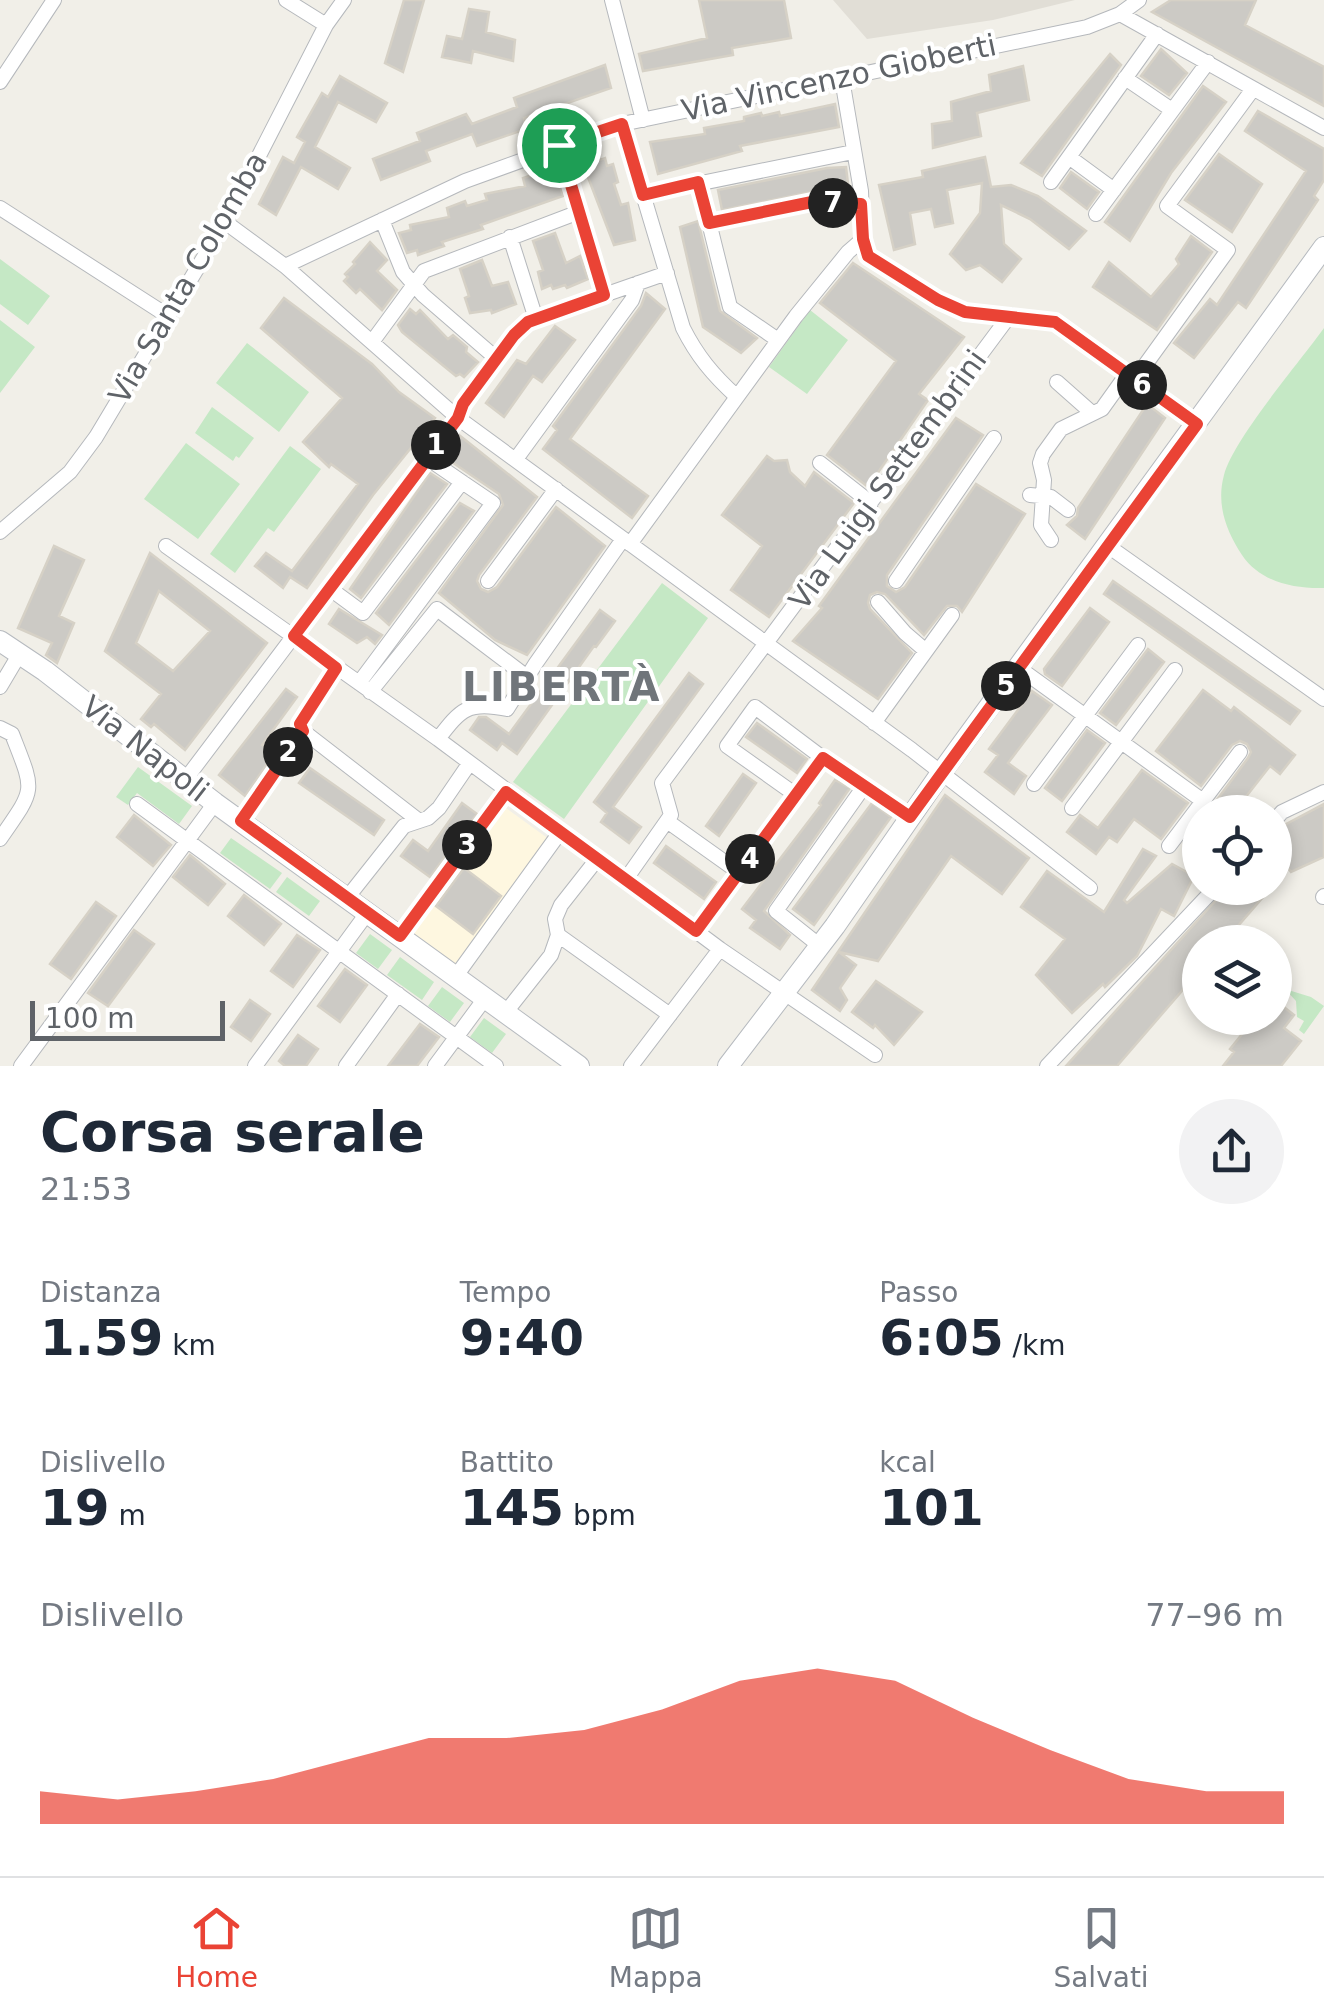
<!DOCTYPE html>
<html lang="it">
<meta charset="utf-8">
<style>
body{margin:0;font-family:"DejaVu Sans",sans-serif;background:#f2f2f3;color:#1f2937;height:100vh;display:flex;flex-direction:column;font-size:38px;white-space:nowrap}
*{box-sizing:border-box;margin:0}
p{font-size:32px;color:#747a83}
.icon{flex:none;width:55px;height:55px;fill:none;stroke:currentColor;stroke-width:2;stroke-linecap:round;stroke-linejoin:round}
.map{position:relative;height:1066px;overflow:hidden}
.drawer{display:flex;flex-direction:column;background:#fff;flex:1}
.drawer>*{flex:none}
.controls{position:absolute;left:1182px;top:795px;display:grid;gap:20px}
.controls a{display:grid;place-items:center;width:110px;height:110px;border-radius:50%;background:#fff;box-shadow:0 5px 15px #0003;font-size:50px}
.scale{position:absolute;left:30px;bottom:25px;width:195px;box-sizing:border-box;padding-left:10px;border:5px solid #5f6368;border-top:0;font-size:28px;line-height:35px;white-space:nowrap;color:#5f6368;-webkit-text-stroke:8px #fff;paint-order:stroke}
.pin{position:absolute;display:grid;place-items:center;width:85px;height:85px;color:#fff;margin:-42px;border:5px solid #fff;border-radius:50%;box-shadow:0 2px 10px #0007}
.km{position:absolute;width:50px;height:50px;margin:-25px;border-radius:50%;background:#222;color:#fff;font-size:28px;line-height:50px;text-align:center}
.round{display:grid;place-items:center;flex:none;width:105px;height:105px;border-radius:52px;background:#f2f2f3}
.overview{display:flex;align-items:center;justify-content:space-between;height:170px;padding:0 40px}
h1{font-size:55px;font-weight:700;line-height:75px}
.metrics{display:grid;grid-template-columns:repeat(3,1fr);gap:15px;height:170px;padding:10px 40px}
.metrics div{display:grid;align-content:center}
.metrics b{font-size:50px;font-weight:700}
.metrics small{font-size:28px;font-weight:400}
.metrics p{font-size:28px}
.chart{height:280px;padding:20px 40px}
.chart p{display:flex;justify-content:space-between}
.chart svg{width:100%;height:180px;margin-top:10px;fill:#ea4335;opacity:.7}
.menu{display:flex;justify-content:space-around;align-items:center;height:140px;border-top:2px solid #e0e1e3;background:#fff;font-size:28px;color:#747a83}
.menu a{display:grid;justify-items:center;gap:5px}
.menu .active{color:#ea4335}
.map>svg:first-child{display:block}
.commercial{fill:#fef7e0}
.education{fill:#e1ded6}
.green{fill:#c5e8c5}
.building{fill:#cccac5;stroke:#d6d1c6;stroke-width:2.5;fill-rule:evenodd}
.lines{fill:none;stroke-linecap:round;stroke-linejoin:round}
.street-casing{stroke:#b5b8bc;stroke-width:16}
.secondary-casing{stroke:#b6babf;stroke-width:22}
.street{stroke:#fff;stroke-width:14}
.secondary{stroke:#fff;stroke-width:20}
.route-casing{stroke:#fff;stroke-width:20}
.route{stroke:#ea4335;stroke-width:12}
.labels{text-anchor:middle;stroke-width:8;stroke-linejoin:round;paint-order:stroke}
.street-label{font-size:30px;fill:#5f6368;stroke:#fff}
.district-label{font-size:40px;font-weight:bold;letter-spacing:2.5px;fill:#70757a;stroke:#fff}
</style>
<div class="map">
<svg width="1324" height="1066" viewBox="0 0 1324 1066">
<rect width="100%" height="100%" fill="#f1efe8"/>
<path class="commercial" d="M503,806L546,837V846L457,970L406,931Z"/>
<path class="education" d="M833,0H1075L993,20L867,39Z"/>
<path class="green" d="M0,259L50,296L28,325L0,304Z
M810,310L848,340L807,394L769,367Z
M0,320L35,347L0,393Z
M1324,328V588C1294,589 1260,582 1242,555C1226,531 1216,504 1224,475C1234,438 1299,363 1324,328Z
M247,343L309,392L279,432L216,383Z
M212,407L254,438L239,458L236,456L233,461L195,433Z
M186,443L240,484L198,539L144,499Z
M290,446L321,469L274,532L268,528L235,573L210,554Z
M662,583L708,618L564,819L513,782Z
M138,767L192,806L179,824L137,793L128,805L116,797Z
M231,838L282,873L270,889L220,853Z
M287,877L320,901L309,916L276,892Z
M370,934L392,950L378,969L356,953Z
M400,957L434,982L422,1000L387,975Z
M442,987L464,1003L450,1022L428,1006Z
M1285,989L1311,997L1324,1006L1304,1034L1299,1030L1304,1021L1297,1017L1296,1001Z
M484,1018L506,1034L492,1053L470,1037Z"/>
<path class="building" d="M404,0H424L403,72L385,63Z
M699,0H784L791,38L732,48L733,55L643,71L639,54L707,38Z
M1171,0H1256L1245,25L1324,67V106L1152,12Z
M469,9L489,12L486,32L515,40L513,61L473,51L471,63L442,57L447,36L462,39Z
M1161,49L1187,73L1169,95L1141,76Z
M1110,54L1121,65L1042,176L1021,163Z
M605,65L611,88L524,118L526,129L477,146L472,134L426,151L430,161L381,180L373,159L420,141L417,133L466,114L472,124L517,107L514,98Z
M1023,66L1029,100L977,113L981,136L933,148L932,124L952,121L951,102L991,91L989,75Z
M340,76L387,103L376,122L338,102L315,147L350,168L338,189L301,167L276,215L259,204L283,157L294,163L305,142L297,137L322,93L328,97Z
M1203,86L1226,102L1171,173L1130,241L1105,222Z
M835,104L839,127L740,146L742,151L658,174L650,142L705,134L704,128L744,121V117L761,113L762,116L779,112L780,116Z
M1258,111L1324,149V180L1314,196L1318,200L1246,308L1238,302L1194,358L1174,343L1210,299L1217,305L1306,171L1245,131Z
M1219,154L1262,184L1232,232L1185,200Z
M985,157L991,187L1011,185L1038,196L1086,231L1069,249L1030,219L1001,205L1004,244L1021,259L1002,282L980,265L966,270L950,254L980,213L982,183L947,190L953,223L935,227L931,209L910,213L915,244L894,250L879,185L923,177L922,171Z
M605,158L607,166L613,164L618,182L614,184L621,205L628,203L635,240L614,245L586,172L589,170L587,164Z
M846,167L849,192H811L722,210L718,190L827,168Z
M541,172L542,177L556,172L563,196L481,225L483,229L442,242L444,246L418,255L417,250L407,253L399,233L411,230L410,225L449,217L447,208L465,201L467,206L487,200L485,194L525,186L523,178Z
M1071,172L1099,192L1087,209L1060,188Z
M698,221L720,311L757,338L741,353L703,327L680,227Z
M555,233L566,263L580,256L588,279L567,288L565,285L553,289L551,285L542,289L538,272L543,270L533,241Z
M1191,236L1212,252L1157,330L1093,287L1109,262L1151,297L1179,264L1176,259Z
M370,242L387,260L377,271L397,290L382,310L360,289L356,293L344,281L348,277L345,274L355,264L353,262Z
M482,260L492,286L508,282L516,304L492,313L491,310L470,313L465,298L469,296L460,269Z
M853,263L964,337L919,394L928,400L868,487L827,455L896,361L820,303Z
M646,293L665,309L570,439L648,496L632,518L543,449L557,430L553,426L641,306Z
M284,298L372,364L399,392L435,418L373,495L307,588L290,577L283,588L255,566L266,553L292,571L358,484L331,464L329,467L303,442L342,398L261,328Z
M410,309L416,314L420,310L448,339L453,335L467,347L466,352L478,362L464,377L460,374L456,376L402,332L398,325Z
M555,326L575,340L542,382L533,376L504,417L486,403L517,360L526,364Z
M1147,404L1165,418L1085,539L1067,525L1077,516L1078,508Z
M956,418L983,435L887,575V586L896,592L905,587L976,484L1025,514L962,612L957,606H947L924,635L885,594L877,592L870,595L868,603L870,609L912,653L878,699L793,641L822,608L819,606Z
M459,435L537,497L479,575L477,581L481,589L488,592L497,587L556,507L605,546L527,655L495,640L439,593L503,505L499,494L443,456Z
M767,456L774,461L787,460L790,472L805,486L814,472L854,503L769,617L731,590L762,546L722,515Z
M430,473L447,484L361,598L350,589Z
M460,503L474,511L389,625L376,613Z
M54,546L84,560L59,616L74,623L57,663L46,655L52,643L18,628Z
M150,553L267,643L185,750L154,724L151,727L141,719L161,694L105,651ZM159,591L210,631L173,671L136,643Z
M1113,581L1300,711L1290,724L1104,594Z
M1090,608L1109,622L1062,686L1045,674L1044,669Z
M339,609L382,635L375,644L367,637L357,643L329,624Z
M600,610L615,621L596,647L594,646L517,754L502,743L497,750L470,730L479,717H486L509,734Z
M1148,649L1164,662L1116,725L1100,713Z
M689,673L703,684L613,807L641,827L629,843L601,822L607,813L594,802Z
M286,689L297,697L262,745L274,754L245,796L219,775Z
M1203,690L1231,711L1234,707L1295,755L1280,774L1270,766L1234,812H1208L1248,758L1251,752L1247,744L1240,741L1232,745L1201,786L1156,751Z
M1032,691L1052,705L1008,763L1026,776L1014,794L985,772L998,755L989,749Z
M757,723L807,759L797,773L746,737Z
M1087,730L1105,743L1062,801L1045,788Z
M310,768L384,820L374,835L299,783Z
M1142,770L1188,803L1161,839L1134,819L1117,842L1109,837L1096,854L1067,832L1080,815L1098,828Z
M743,774L756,783L719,836L706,826Z
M835,780L850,788L764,911L790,935L780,949L750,928L756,920L742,909L821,805L819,803Z
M945,795L1029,858L1002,894L951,856L878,961L839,952L856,965L840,988L847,1000L840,1011L812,990Z
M462,803L477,814L430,877L401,856L413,840L428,851Z
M872,803L891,817L814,925L793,909Z
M1324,804V857L1291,872L1288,868L1275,883V830Z
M134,815L171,845L153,866L117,837Z
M666,846L716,882L704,899L654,863Z
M1143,849L1156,856L1124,900L1127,903L1172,864L1194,876L1174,916L1161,909L1137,956L1105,987L1103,984L1072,1013L1036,975L1065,939L1021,907L1047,871L1104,912Z
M190,855L225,884L208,905L173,877Z
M464,868L501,896L473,934L436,906Z
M1227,888H1271L1224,942H1200V970L1117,1066H1066Z
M244,895L281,924L264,945L228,916Z
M96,902L116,916L71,979L50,964Z
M134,930L154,944L108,1006L88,993Z
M297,935L320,950L293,987L271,971Z
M345,969L367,985L340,1022L318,1006Z
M876,981L922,1012L894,1045L875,1025L873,1028L852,1012Z
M250,1000L270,1014L251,1041L231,1027Z
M1275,1000L1294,1015L1284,1028L1301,1041L1281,1066H1223L1234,1052L1230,1049L1255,1018H1275Z
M420,1024L439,1037L417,1066H388Z
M298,1035L318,1049L306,1066H285L279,1061Z"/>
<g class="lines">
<g class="street-casing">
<path id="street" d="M286,0L326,25
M612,0L643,120
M1120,14L1324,128
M1125,78L1172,110
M842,79L861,191L863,239L869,256L938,300L965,312L1055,321L1197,424
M0,82L54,0
M622,124L683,328C697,356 713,375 736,396
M559,145L604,295
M1069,157L1114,190
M699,182L730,307L778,340
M1051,182L1157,34
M643,195L853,152
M0,208L168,316
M1096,214L1208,62
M382,220L403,272L423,295L497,359
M225,222L285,266L458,418L912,750L1090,888
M709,223L813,202L861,204
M510,237L536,319
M285,266L465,181L622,124L1087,27L1120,14L1139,0
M372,342L424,271L579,212
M1135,379L1228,250L1167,206L1253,89
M1057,382L1092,413
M516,459L632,300L638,283
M820,463L871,503
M1030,495L1051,497L1068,510
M0,532L70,472L96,437L225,222L326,25L344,0
M1051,540L1041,525L1044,480L1040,463L1043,454L1061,429L1102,409L1127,374
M630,544L796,316L848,252L863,239
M166,546L438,739L720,949L875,1055
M1108,546L1324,699
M488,581L556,489
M896,581L994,438
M329,588L363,613L462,482L427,458
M878,602L905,633L926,651
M1019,668L1203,801
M359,683L493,503L462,482
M0,687L19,655
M370,692L437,609L527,677
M874,723L952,615
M0,728L12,734C35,793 36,787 0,839
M303,731L418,820
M438,739C461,709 468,701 507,709L536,663L623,539
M185,780L458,418L463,404L514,335L527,322L667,273
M1034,784L1138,645
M796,795L727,746L755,707L836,768L865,785
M137,804L496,1066
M1072,808L1175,670
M1275,820L1282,812L1324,792
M241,821L303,731L300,724L336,667
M667,821L740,873
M1169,846L1240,752
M626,879L671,815L662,783L1010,315
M1323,897L1324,896
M347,898L404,826L428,818L439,808L469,764
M697,931L823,758
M558,935L670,1015
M400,936L507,792
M820,946L776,911L865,785L910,817
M456,976L561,831
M506,1012L551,955L558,935L555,919L561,905L598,858
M21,1066L215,803
M255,1066L368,912
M346,1066L398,994
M435,1066L486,997
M631,1066L720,949
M1047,1066L1215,888"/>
</g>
<g class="secondary-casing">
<path id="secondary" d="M0,641L45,671L215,803L579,1066
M728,1066L835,926L941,773L1324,247"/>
</g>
<use href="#street" class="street"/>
<use href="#secondary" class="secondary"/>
</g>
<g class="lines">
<g class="route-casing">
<path id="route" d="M622,124L643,195L698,182L709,223L812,202L861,204L863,239L868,256L938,300L965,312L1055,322L1197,424L910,817L823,758L696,931L506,792L400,936L241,821L303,731L300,724L336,668L294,636L458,418L463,404L514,335L528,322L604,295L559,145Z"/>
</g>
<use href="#route" class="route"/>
</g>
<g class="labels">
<g class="street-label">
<text transform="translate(839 78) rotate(-12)" y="10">Via Vincenzo Gioberti</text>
<text transform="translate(188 278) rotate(-60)" y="10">Via Santa Colomba</text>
<text transform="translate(888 480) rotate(-54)" y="10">Via Luigi Settembrini</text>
<text transform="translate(145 749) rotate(38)" y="10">Via Napoli</text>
</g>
<g class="district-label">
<text x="562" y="701">LIBERTÀ</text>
</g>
</g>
</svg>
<div class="controls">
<a><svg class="icon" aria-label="locate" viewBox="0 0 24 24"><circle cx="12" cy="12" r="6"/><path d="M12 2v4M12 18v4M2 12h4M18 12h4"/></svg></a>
<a><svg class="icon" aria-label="layers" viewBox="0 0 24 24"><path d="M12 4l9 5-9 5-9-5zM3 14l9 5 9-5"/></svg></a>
</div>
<div class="scale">100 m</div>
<div class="pin" style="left:559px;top:145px;background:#1e9e55"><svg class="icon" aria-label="arrive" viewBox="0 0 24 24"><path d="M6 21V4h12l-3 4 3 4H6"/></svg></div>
<b class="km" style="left:436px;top:445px">1</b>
<b class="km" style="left:288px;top:752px">2</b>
<b class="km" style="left:467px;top:845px">3</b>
<b class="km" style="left:750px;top:859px">4</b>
<b class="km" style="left:1006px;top:686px">5</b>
<b class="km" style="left:1142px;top:385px">6</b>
<b class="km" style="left:833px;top:203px">7</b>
</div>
<section class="drawer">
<div class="overview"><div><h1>Corsa serale</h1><p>21:53</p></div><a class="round"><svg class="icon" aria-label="share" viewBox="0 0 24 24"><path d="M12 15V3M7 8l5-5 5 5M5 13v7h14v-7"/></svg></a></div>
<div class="metrics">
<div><p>Distanza</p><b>1.59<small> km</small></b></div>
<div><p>Tempo</p><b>9:40</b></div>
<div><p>Passo</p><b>6:05<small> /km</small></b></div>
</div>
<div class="metrics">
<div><p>Dislivello</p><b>19<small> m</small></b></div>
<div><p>Battito</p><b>145<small> bpm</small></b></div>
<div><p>kcal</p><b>101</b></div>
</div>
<div class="chart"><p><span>Dislivello</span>77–96 m</p>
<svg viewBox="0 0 160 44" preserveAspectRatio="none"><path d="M0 44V36L10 38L20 36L30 33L40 28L50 23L60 23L70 21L80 16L90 9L100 6L110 9L120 18L130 26L140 33L150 36L160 36V44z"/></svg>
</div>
</section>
<nav class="menu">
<a class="active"><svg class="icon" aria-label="home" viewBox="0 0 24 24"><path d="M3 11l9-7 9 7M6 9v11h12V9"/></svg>Home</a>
<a><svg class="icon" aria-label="map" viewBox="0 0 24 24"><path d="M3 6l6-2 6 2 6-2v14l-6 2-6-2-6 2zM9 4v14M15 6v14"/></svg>Mappa</a>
<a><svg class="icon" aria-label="saved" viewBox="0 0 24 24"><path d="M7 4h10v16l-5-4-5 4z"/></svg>Salvati</a>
</nav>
